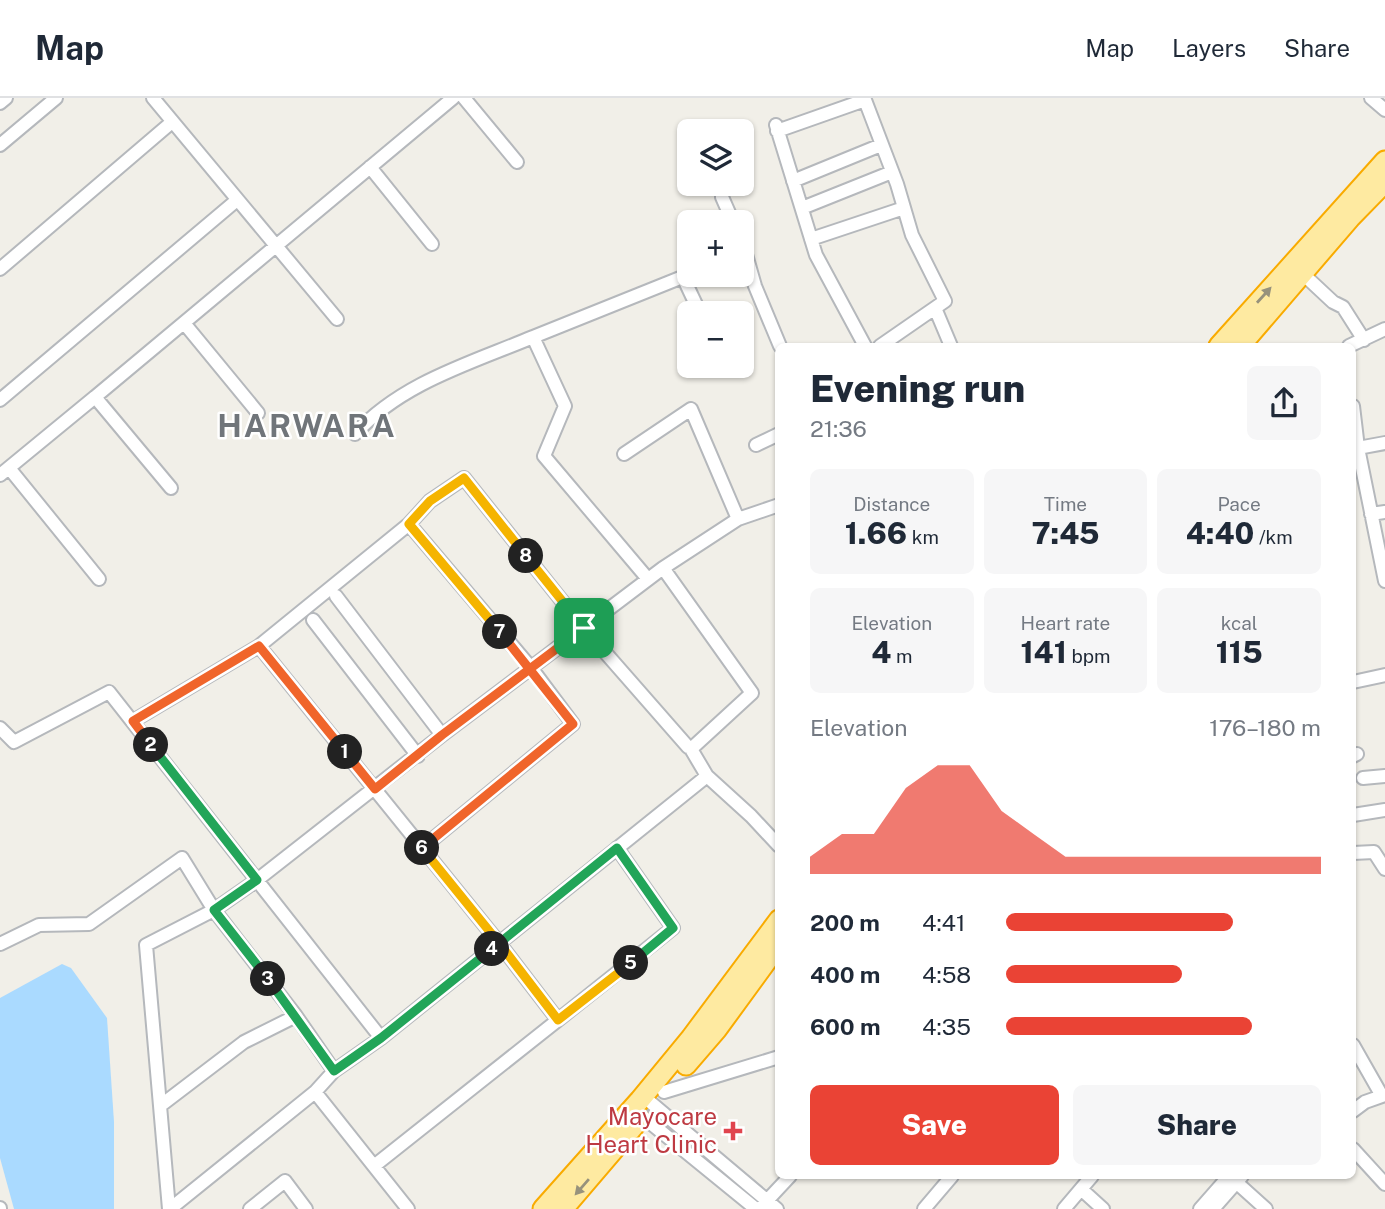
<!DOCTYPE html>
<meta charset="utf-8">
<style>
body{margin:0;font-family:"Public Sans",sans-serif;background:#f6f6f7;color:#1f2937;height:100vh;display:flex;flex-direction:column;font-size:26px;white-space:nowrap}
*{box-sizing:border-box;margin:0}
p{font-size:23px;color:#747a83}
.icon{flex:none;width:38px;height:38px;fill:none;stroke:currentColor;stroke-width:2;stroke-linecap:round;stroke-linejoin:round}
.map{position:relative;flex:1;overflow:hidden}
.drawer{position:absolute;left:775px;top:245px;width:581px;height:836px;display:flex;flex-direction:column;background:#fff;border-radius:10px;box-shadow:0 2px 5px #0004}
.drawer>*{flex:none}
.controls{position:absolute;left:677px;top:21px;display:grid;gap:14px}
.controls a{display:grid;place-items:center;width:77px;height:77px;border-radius:10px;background:#fff;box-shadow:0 2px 5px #0004;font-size:35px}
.pin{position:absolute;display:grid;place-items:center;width:60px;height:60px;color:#fff;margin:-30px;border-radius:14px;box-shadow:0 4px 10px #0006}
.km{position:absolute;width:35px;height:35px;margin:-18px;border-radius:50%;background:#222;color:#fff;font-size:19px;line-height:35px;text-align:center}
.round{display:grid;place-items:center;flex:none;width:74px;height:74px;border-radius:10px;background:#f6f6f7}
.head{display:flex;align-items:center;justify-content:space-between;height:119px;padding:0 35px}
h1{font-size:38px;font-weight:800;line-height:52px}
.metrics{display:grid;grid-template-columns:repeat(3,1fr);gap:10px;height:119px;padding:7px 35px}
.metrics div{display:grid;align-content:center;border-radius:10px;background:#f6f6f7;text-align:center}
.metrics b{font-size:30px;font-weight:800}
.metrics small{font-size:19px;font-weight:400}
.metrics p{font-size:19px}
.chart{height:196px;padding:14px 35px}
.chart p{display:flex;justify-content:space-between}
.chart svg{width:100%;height:126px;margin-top:7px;fill:#ea4335;opacity:.7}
.cta{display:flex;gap:14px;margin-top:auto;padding:14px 35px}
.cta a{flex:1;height:80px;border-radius:10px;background:#ea4335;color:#fff;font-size:28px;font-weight:800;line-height:80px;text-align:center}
.cta a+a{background:#f6f6f7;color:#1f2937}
ul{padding:0 35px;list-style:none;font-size:23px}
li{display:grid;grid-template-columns:112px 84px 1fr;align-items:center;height:52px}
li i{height:18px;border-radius:9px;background:#ea4335}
header{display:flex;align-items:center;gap:42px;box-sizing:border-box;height:98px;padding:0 35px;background:#fff;border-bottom:2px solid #e0e1e3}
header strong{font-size:33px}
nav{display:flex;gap:38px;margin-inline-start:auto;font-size:24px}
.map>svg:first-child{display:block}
.water{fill:#aadaff}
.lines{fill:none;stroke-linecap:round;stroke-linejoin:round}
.minor-casing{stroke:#b5b8bc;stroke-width:16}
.trunk-casing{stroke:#f9ab00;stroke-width:23}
.minor{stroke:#fff;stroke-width:12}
.trunk{stroke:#feeaa1;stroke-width:19}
.oneway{fill:#97927c}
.split-1-casing{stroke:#fff;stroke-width:14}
.split-2-casing{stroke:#fff;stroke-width:14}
.split-3-casing{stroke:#fff;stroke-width:14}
.split-4-casing{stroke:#fff;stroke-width:14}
.split-5-casing{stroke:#fff;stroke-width:14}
.split-6-casing{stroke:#fff;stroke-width:14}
.split-7-casing{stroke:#fff;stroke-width:14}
.split-8-casing{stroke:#fff;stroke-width:14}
.split-9-casing{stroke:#fff;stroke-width:14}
.split-1{stroke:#f0652b;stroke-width:9}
.split-2{stroke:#f0652b;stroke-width:9}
.split-3{stroke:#22a559;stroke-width:9}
.split-4{stroke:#22a559;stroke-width:9}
.split-5{stroke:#22a559;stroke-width:9}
.split-6{stroke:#f5b400;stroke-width:9}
.split-7{stroke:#f0652b;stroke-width:9}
.split-8{stroke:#f5b400;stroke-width:9}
.split-9{stroke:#f5b400;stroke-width:9}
.health-dot{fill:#e0444e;stroke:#fff;stroke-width:2.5}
.labels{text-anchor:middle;stroke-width:5;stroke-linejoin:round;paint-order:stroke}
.health-label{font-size:24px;fill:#be3a42;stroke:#fff;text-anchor:end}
.district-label{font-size:32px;font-weight:bold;letter-spacing:2px;fill:#70757a;stroke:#fff}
</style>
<header>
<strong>Map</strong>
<nav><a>Map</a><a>Layers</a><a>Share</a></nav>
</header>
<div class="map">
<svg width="1385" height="1111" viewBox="0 0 1385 1111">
<rect width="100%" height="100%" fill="#f1efe8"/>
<path class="water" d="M62,866L71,870L107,920L114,1024V1111H14L0,1060V900Z"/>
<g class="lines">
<g class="minor-casing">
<path id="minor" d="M153,0L337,221
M464,0L517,64
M1371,0L1385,12
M0,5L6,0
M776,27L816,157L865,248
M777,33L865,2L897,86L912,137L945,203L880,248
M0,47L56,0
M370,69L432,146
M793,83L881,47
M722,99L733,124
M802,110L892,74
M811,141L904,110
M742,154L745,153L755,188L780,248
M0,171L172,24
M1303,176L1333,204L1343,209L1364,242
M683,179L700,215
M935,210L951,248
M184,225L258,315
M1349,248L1385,231
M0,302L237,102
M1353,308L1358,350L1385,483
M355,336C401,285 471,265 533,239
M756,347L779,336
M1358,350L1385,345
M624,356L691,311L738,421
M9,370L99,481
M0,377L95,299
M171,390L95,299L453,0
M1371,416L1385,414
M409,426L532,571L573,626L422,750
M648,481L544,358L565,308L533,239L690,176
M336,498L442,637
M313,522L418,658
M259,548L409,426L430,403L464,380L582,528L688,649
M1353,584L1385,577
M133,623L259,548L499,845L558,922L374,1068
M0,630L14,644L109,594L381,940
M1353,658L1357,656
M707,678L751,718L779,748
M1363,680L1385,678
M1353,717L1385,712
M1353,755L1374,754L1385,771
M0,846L39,827L89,826L182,760L214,812L296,918L334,973
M558,922L673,830L617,750
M1353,947L1382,998
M315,994L408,1111
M664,994L779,959
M643,998L777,1111
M160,1008L244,944L296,918
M1353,1013L1365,1004L1385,997
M637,1014L756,1111
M1353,1051L1385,1086
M1236,1084L1266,1111
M1081,1091L1103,1111
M762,1108L790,1078
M0,1110V1111
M169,1111L146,847L214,812L257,782L442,637L663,470L738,421L779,407
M170,1111L315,994L334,973L381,940L707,678L691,651L752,595L663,470
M250,1111L285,1083L306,1111
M924,1111L952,1078
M1064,1111L1092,1078
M1200,1111L1229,1078
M1213,1111L1242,1078"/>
</g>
<g class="trunk-casing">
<path id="trunk" d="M1219,248L1385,63
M1240,248L1350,120L1385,84
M686,967L717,931L779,846
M543,1111L640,1002L691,940L779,822
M563,1111L639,1022"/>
</g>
<use href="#minor" class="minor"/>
<use href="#trunk" class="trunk"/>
</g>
<defs><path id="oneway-solid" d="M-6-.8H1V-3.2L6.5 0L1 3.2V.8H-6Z" transform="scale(1.75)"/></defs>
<g class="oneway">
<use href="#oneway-solid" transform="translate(1264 197) rotate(-48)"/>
<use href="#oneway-solid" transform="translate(582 1089) rotate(131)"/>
</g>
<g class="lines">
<g class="split-1-casing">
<path id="split-1" d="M345,654L375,691L442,637L584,530"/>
</g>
<g class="split-2-casing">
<path id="split-2" d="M151,647L133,623L259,548L345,654"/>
</g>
<g class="split-3-casing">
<path id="split-3" d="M151,647L257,782L214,812L268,881"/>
</g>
<g class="split-4-casing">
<path id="split-4" d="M268,881L334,973L381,940L492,851"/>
</g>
<g class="split-5-casing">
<path id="split-5" d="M492,851L617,750L673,830L631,865"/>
</g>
<g class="split-6-casing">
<path id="split-6" d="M422,750L499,845L558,922L631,865"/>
</g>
<g class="split-7-casing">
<path id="split-7" d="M422,750L573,626L500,534"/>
</g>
<g class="split-8-casing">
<path id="split-8" d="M500,534L409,426L430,403L464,380L526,458"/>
</g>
<g class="split-9-casing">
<path id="split-9" d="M526,458L584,530"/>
</g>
<use href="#split-1" class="split-1"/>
<use href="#split-2" class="split-2"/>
<use href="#split-3" class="split-3"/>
<use href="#split-4" class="split-4"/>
<use href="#split-5" class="split-5"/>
<use href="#split-6" class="split-6"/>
<use href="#split-7" class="split-7"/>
<use href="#split-8" class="split-8"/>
<use href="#split-9" class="split-9"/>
</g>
<path class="health-dot" d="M729.5 1022.5h7v7h7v7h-7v7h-7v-7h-7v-7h7z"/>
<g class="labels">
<g class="health-label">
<text x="717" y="1027">Mayocare<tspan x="717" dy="28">Heart Clinic</tspan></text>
</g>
<g class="district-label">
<text x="307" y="339">HARWARA</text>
</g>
</g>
</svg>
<div class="controls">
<a><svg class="icon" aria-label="layers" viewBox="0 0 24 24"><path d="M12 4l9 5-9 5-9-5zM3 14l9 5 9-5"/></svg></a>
<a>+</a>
<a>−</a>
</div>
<div class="pin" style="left:584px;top:530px;background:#1e9e55"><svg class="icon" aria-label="arrive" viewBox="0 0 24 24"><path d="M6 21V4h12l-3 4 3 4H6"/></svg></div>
<b class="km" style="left:345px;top:654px">1</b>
<b class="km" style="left:151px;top:647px">2</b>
<b class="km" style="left:268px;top:881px">3</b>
<b class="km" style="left:492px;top:851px">4</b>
<b class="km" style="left:631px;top:865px">5</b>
<b class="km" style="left:422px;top:750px">6</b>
<b class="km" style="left:500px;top:534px">7</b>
<b class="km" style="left:526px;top:458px">8</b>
<section class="drawer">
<div class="head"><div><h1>Evening run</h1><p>21:36</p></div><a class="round"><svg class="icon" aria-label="share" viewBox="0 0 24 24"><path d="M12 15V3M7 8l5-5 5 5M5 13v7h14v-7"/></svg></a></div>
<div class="metrics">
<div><p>Distance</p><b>1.66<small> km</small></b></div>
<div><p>Time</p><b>7:45</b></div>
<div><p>Pace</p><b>4:40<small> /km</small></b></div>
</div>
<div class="metrics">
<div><p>Elevation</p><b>4<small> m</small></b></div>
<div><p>Heart rate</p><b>141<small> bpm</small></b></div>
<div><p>kcal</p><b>115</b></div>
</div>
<div class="chart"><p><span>Elevation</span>176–180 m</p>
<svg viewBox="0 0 160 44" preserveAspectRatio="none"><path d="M0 44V38L10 30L20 30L30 14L40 6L50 6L60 22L70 30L80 38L90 38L100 38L110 38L120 38L130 38L140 38L150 38L160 38V44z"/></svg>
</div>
<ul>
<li><b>200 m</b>4:41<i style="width:72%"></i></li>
<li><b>400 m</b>4:58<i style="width:56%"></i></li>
<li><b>600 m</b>4:35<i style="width:78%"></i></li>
</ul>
<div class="cta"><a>Save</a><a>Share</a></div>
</section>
</div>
